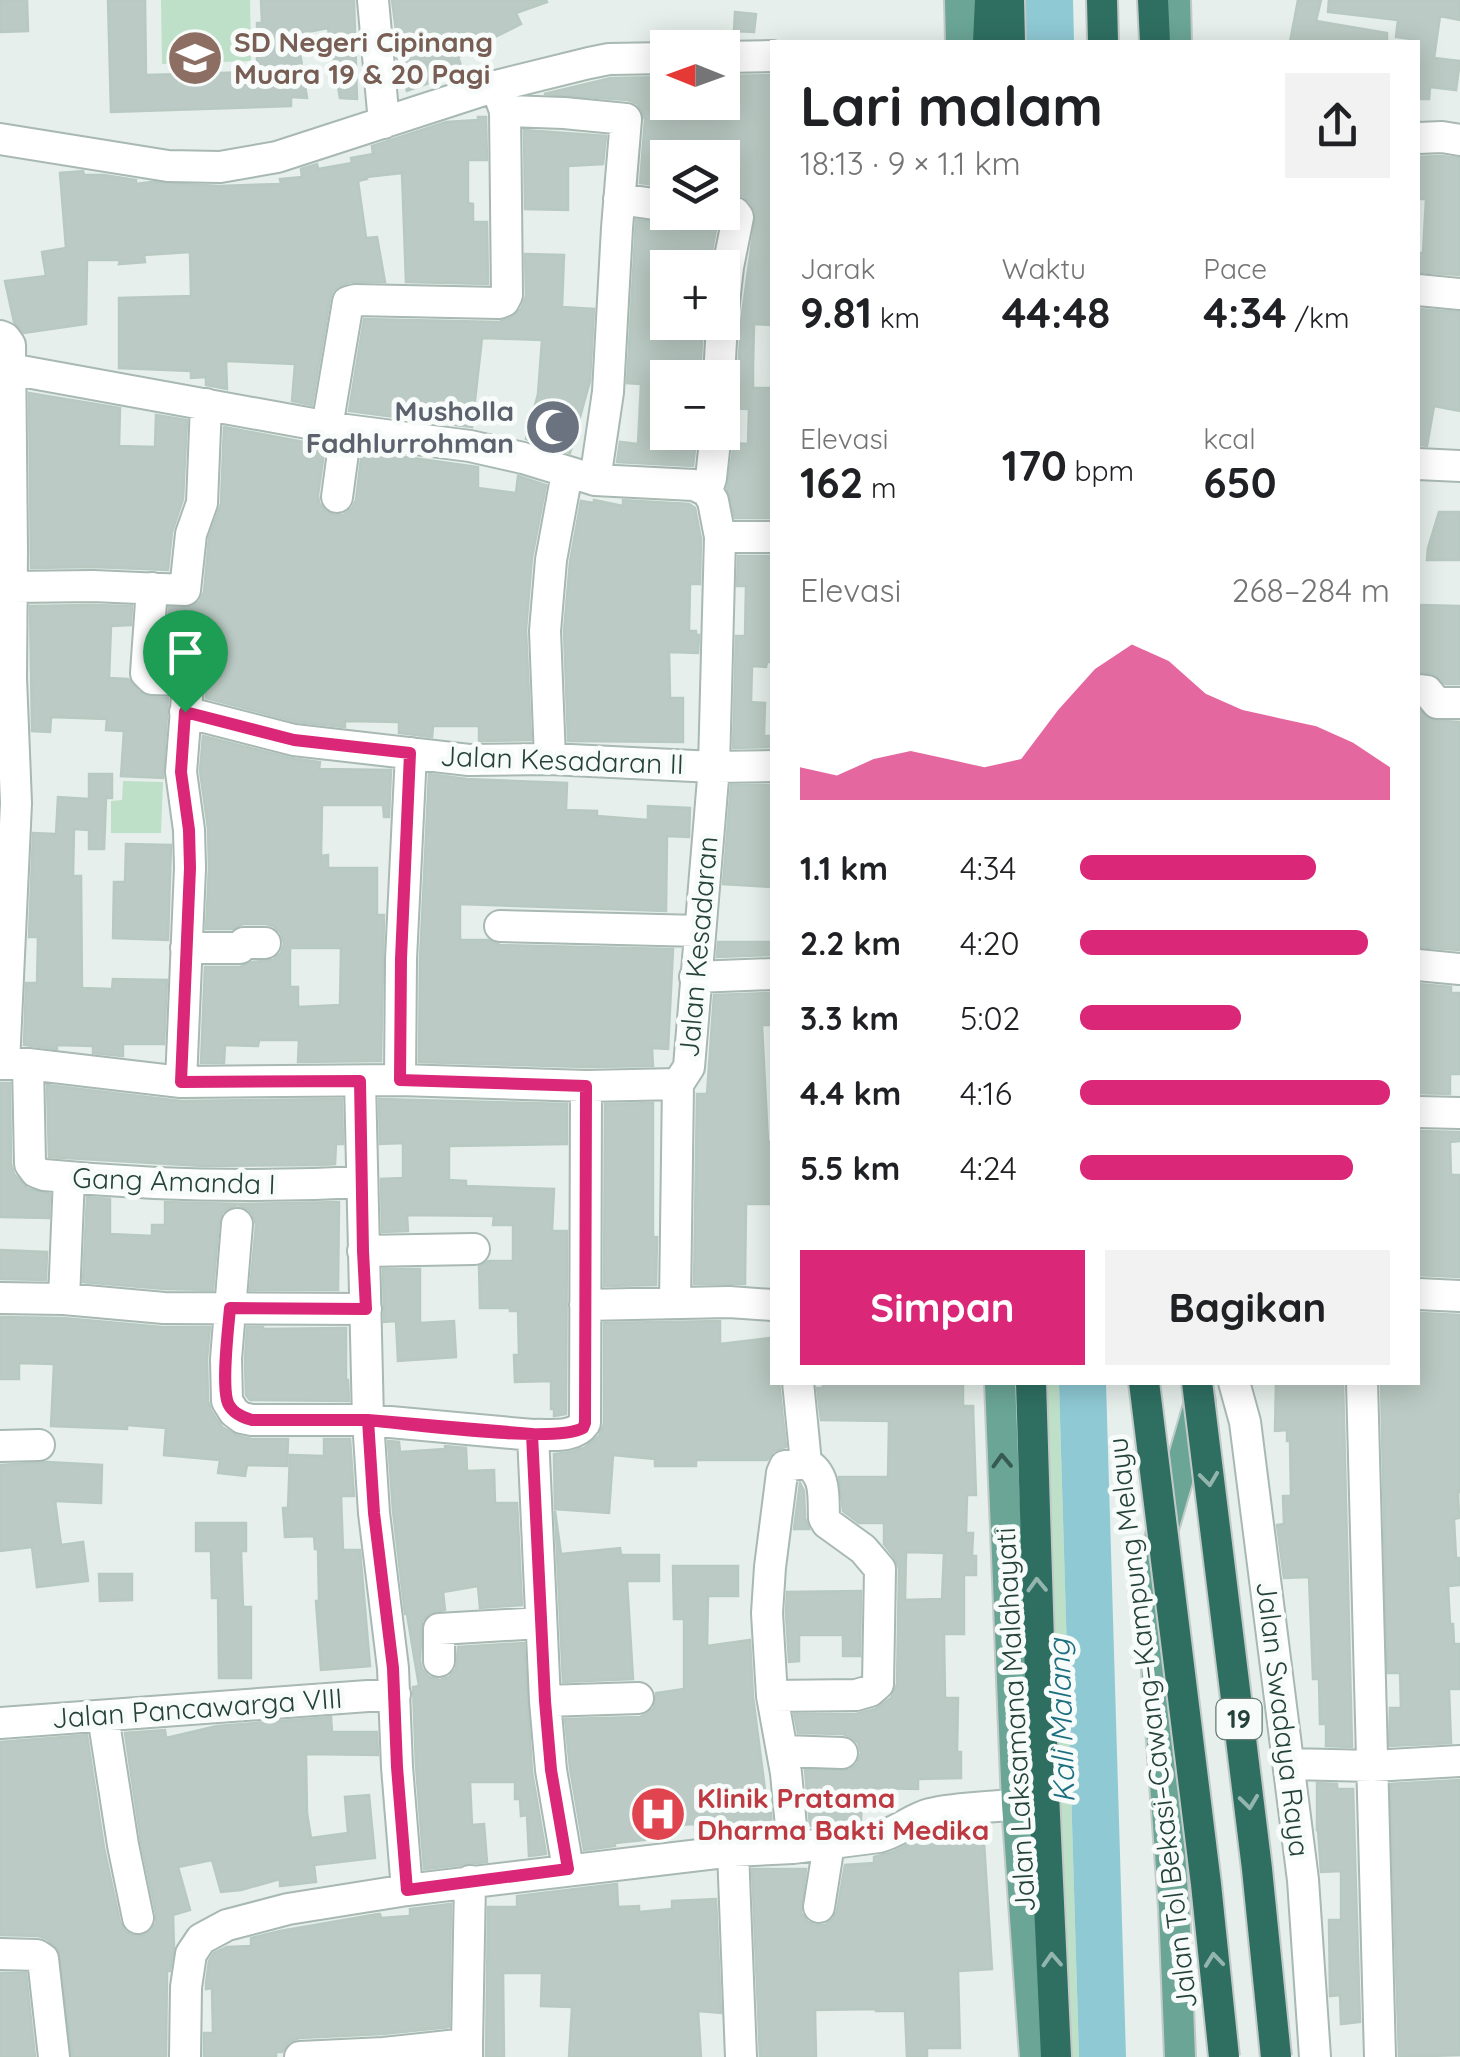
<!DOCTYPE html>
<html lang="id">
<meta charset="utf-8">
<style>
body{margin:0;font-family:Quicksand,sans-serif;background:#f2f2f2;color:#202124;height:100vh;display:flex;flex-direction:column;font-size:38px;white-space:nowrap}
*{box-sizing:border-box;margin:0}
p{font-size:32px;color:#757577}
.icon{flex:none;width:55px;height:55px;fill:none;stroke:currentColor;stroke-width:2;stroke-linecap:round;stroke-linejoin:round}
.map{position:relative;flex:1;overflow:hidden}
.details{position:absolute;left:770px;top:40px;width:650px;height:1345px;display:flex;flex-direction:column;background:#fff;border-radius:0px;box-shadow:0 5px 25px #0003}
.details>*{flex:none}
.needle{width:65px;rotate:271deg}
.controls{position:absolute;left:650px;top:30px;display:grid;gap:20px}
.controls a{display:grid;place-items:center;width:90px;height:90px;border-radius:0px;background:#fff;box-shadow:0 5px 25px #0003;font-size:50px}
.pin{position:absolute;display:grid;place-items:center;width:85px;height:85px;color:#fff;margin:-102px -42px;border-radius:50% 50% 50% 0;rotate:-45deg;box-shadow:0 0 10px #0007}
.pin .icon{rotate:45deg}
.round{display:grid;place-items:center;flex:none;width:105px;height:105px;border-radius:0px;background:#f2f2f2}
.summary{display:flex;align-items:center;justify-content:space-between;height:170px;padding:0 30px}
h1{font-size:55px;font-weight:800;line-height:75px}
.stats{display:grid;grid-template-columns:repeat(3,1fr);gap:15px;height:170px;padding:10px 30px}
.stats div{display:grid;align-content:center}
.stats b{font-size:42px;font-weight:800}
.stats small{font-size:28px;font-weight:400}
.stats p{font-size:28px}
.chart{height:280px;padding:20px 30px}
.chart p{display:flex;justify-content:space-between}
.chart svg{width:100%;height:180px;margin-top:10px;fill:#db2777;opacity:.7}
.primary-button{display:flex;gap:20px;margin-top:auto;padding:20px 30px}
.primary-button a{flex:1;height:115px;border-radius:0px;background:#db2777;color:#fff;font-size:40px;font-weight:800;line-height:115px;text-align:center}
.primary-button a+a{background:#f2f2f2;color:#202124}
ul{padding:0 30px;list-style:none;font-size:32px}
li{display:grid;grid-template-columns:160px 120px 1fr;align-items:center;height:75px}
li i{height:25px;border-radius:12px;background:#db2777}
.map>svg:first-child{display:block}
.green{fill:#bfe0c8}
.water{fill:#8ec9d4}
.building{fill:#bbcac4;stroke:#b8c9c2;stroke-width:2.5;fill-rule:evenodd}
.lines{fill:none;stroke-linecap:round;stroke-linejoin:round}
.minor-casing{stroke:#a8b8b2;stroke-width:34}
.major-casing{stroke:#c2cac8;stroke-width:34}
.highway-casing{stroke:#c2cac8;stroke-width:34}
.minor{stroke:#fff;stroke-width:30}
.major{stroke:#6aa596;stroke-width:30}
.highway{stroke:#2f6f62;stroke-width:30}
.highway-bridge-casing{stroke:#c2cac8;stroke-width:34;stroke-linecap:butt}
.highway-bridge{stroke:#2f6f62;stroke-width:30}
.oneway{stroke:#365b51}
.oneway2{stroke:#93b5ae}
.route-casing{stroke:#fff;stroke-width:20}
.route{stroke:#db2777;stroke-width:12}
.labels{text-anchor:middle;stroke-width:10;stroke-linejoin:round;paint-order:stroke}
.shield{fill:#f7fbf9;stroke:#637a73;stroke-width:2.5}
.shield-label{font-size:25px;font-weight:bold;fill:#24423a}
.education-label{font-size:28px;font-weight:bold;fill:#785e54;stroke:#f7fbf9;text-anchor:start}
.worship-label{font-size:28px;font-weight:bold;fill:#5b616d;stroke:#f7fbf9;text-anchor:end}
.street-label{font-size:28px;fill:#24423a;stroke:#f7fbf9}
.health-label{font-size:28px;font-weight:bold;fill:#be3a42;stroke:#f7fbf9;text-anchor:start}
.water-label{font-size:30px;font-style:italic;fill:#1c6f80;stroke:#f7fbf9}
</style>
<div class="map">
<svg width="1460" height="2057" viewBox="0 0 1460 2057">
<rect width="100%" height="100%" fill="#e6efeb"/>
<path class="green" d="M161,0H250L251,61L162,64Z
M123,781L163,782L161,833H111V801L122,800Z
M1032,1383H1059L1079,2057H1050Z"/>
<path class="water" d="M1025,0H1073L1074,42H1025Z
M1059,1383H1106L1126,2057H1079Z"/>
<path class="building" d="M0,0H27L28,31L0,32Z
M108,0H145L146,75L257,72V23H262L261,0H354L357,99L340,98L328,28L297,34L307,98L291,97V106L111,112Z
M392,0H546L547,2L516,13L521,24L493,38L495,42L458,57L463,71L407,91L397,63L396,46H398Z
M1298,0H1321L1316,21L1387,33V42H1290Z
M1329,0H1460V20L1440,16L1434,58L1460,61L1456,90L1430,87L1429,99H1418V40L1396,37L1398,20L1328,12Z
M735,12L756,14L754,32L734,31Z
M772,75V325L754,324L753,366V388H772V518H735L727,489L734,443L748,444L749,409L722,408L723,396L734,389L738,379L741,322L756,212L750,202L743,196L722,193V158H668V187L640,183L645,120L642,110L636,103L628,100L544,94L611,78L668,77V102H722V76Z
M478,117H486L487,160H468V203L473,204V222H487L488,284L406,282L402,173L366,177L367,179L358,181L366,238L377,237L385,282H350L333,290L330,299L312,405L292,401L295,364L226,361L227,389L206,385V377L191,378V371L119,368V298L191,296L190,252L144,255L145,262L119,264L120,260H87L86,324L24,333L14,322L5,281L46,276L42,252L66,248L60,173L83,171L84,175H104L136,180V184L151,182L219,186L281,184L280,179L302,177L301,169L317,164L318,169L352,163L351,158L373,154L372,146L446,122L478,120Z
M524,130L606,136L603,164L568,166V210L525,209Z
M1441,156L1460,158V275L1418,272V253H1423L1426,199H1418V157Z
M685,212H704L706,221L716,229L709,268H668V322H703L700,378H668V432H697L693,466L617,462L620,442L638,444L641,384L627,383L636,220L674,224L682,218Z
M525,254L564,255L562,307L594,309L590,381L570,453L526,439L538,394L542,340L482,338L472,427L349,411L364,319L499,322L511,318L521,309L526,296Z
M1418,309L1460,312V411L1434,406L1427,446L1418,445Z
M29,393L120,408L119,446L155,447L156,415L187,420L183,499L172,532L168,570L93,567L31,568Z
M224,427L325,446L318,495L319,503L325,511L334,515H343L352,508L356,500L362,451L478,467V488L516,493L518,476L546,485L532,558L526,630L531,740L479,741V726H433L432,737L399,733V722L345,721V727L297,722L206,698V678L197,667L185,661H166L169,608L192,607L200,601L204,592L209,538L221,504Z
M594,500L623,506V500L689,504L695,508L701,539L700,584H690L689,631H696V635H699L698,653L669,652L670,698H683V742L568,741L564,631L570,562L581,501L594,503Z
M1439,512H1460V560H1427L1428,548Z
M738,556H772V662H767L766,667L752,666L751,702L765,703L764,736H772V747L733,748L736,636H745L746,586H737Z
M93,605L132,606L131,625L111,626L109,678L128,679L139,692L150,697L168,698L163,778L121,776L124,731L106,730L107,719L51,717L50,732L32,731L30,606Z
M1418,605L1460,606V684H1446L1430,673L1418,672Z
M1418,709L1430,720L1460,722V950L1418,947Z
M203,736L290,758L320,762L319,769L391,770L389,817H384L383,805H322L321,856L328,855V868H377V915H384L381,1061L298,1062L299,1040H259L258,1046L225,1045L224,1063H201L205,967H240L252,962L273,960L281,953L284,944L281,933L273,926L266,924H243L232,929H206L209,868L208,828L200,771ZM290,948H341L340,1005L298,1007V987H290Z
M89,774H112V798H106L104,849H89V830L74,829L73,876H81L82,988L112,989L113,979L167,980L164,1044H123V1056L93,1053V1046L57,1045V1049L24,1045L26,983H37L38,937H29L33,833L56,834L58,797L89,799Z
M429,774L467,779L567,783L566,810L597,811V816L648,820V806L690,808L689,837L667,836L666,911L460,904V940H488L500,945L673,949L668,1049L652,1048L653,1066L586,1067L419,1062L420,960Z
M731,785H772V887L723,884Z
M126,844L171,845L168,940L113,938L114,882H125Z
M718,942H772V955L717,957Z
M1418,984L1451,987V993H1460V1074H1450V1094L1418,1093Z
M772,993V1025H762L768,1142H772V1204H746L745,1284H694L697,1094H707L714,995Z
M0,1083H10L11,1164L14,1174L28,1189L50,1194L49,1218L0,1217Z
M47,1085L181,1101L342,1099L343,1144H336L335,1164L321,1165L203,1166L49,1157Z
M379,1099L567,1104V1144L449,1146V1180L466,1181V1186L554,1189L552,1231H567L566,1414L554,1416V1409H551V1381L515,1382L514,1355H519L518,1311H510V1308H480L479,1266L488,1261H513V1225H493L494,1216L407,1215L408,1231L382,1232L381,1179L403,1178V1143L380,1144Z
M653,1103V1237H657L656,1285L604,1286L605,1104Z
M1418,1131L1460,1132V1141L1450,1142L1451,1175H1460V1277L1418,1275Z
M87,1197L110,1199V1234L152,1236V1225H165V1202L242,1204L339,1202L338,1290H250L256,1225L253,1215L248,1209L238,1205L228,1208L222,1213L219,1222L213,1290L165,1289L83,1282Z
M0,1250L47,1252L46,1280L0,1279Z
M383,1269H420V1323L454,1321L456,1357L398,1361L396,1321L384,1322Z
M1420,1313L1460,1315V1492H1458L1459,1518L1454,1519L1456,1558H1460V1585L1448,1586L1450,1624H1453L1454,1644H1460V1689H1449L1451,1743L1389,1746L1390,1708H1401L1400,1673H1387L1381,1382H1418Z
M0,1317L63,1318L162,1327H210L207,1359L208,1401L211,1411L222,1427L238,1436L252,1439H288L287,1466L247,1465L245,1476L218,1473L220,1460L164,1455L166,1428L127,1425V1429L51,1426L54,1364L19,1363V1379H0Z
M720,1321V1344L770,1338L771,1350H772V1382H779L786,1447L774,1451L767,1460H696V1466H655V1459L613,1455L609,1513L555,1509L554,1454L571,1452L584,1448L599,1436L604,1424V1323Z
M247,1327H263V1329L346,1328V1380H348L349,1401L250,1400L246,1395L245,1360Z
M963,1382V1406H973L976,1495H967L966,1533H973L972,1556H976V1575H964V1634H944L945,1698H958L957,1752H961V1778L918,1779V1789L874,1788L873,1799H862L861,1820H840V1823L810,1826L805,1770H850L857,1764L861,1753L858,1743L851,1737L843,1734L798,1733L794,1714H856L875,1709L891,1698L897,1684L899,1568L894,1557L884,1544V1523H859L843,1511L839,1477H888L889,1421L821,1420L817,1388H823V1383ZM906,1552L944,1553L942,1599L905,1600Z
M1276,1382H1343L1352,1747L1326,1746V1724H1320L1319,1679H1313L1309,1577L1284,1578L1277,1525L1284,1524L1283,1496H1291L1290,1441H1287V1430L1275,1431Z
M324,1439H350L354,1496H341L343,1550H360L370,1666L321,1670L316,1601H319L318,1549H315L314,1536L285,1537L283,1508H288L290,1455L324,1456Z
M388,1441L399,1442L400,1452L445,1449V1446L466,1448L467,1471L494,1470L495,1503H517L522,1605L480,1608L478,1586L443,1592L445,1610L430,1613L422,1621L420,1661L422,1669L429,1677L440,1680L449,1677L456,1669L458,1647L524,1643L532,1772L546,1854L529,1856L527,1815L521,1816L520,1799H515V1782H470L472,1825L484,1824L487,1862L424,1869L416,1766L413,1687L419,1686L407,1614H405L393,1511Z
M47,1462L102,1465L101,1503L55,1501L61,1545L83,1542L88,1581L37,1587L32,1547L0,1551V1465Z
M800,1483L804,1491L805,1518L809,1529H794Z
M555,1511L561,1554L620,1548L621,1555H659V1581H627L633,1679L563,1682Z
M196,1523H246V1551H241L243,1607H251V1678H219L218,1598H212L211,1551H196Z
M673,1566H738V1596H708L707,1646L750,1640L753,1697L768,1813H771L772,1830L695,1831V1824L644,1827L645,1840L615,1843V1846L584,1850L570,1768L565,1719L640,1717L647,1714L654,1708L656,1693L684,1689V1619H674Z
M99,1574H132V1600L100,1601Z
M861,1591L860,1656H843V1635H799V1661L789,1662L786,1613L787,1592Z
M331,1717L332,1732H377L378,1755L306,1754L307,1813L311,1838L348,1833L345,1797L369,1795L375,1858L314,1865L316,1882L280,1886V1879L241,1890L221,1892L212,1860L178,1867L190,1910L173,1915L174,1948L170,1971H167L166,2057H72L59,1950L47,1939L39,1936L0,1935V1742L87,1735L104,1848L120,1922L125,1931L131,1935L141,1936L151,1931L156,1923V1914L141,1842L125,1733L165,1730L166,1738L217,1726Z
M1460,1780V2055L1399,2057L1390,1784Z
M1317,1783L1337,1784V1789H1353L1360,2022L1341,2024L1340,1995L1330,1996L1329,1920H1341V1871L1321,1872L1318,1830H1317Z
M983,1826L992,1969L958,1971L960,2048H927V2057H907L905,2011H876V2009L815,2010L816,2057H760L752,1869H806L801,1913L808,1922L815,1925H825L833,1919L837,1911L845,1865L874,1863V1857L893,1852L935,1832Z
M617,1884L618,1907L639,1906V1912L672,1909V1901L716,1899L721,2013L698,2011L701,2057H569L572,2007L541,2006L542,1973H503L504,2057H486L488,1907H517V1896Z
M451,1904L449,2027L383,2034L299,2038L289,2042L282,2052H276V2057H204V2033H213L212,1988L206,1989V1983L209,1961L214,1953L227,1947L251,1946V1938L280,1931L378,1914H380L381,1918L410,1916V1909Z
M0,1973H26L35,2057H0Z"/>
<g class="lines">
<g class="minor-casing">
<path id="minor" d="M373,0L384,123
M722,57L772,56
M505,111L564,113L626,119L617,228L608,392L595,480
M1418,138L1442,137L1460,140
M0,139L168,166L220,167L277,157L496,86L589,63L609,59L668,58
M619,199L668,206
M722,212L735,213L738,217L728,267L722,320
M1418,290L1460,294
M0,336L5,338L10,345L12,551L11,678L16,803L4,1064
M10,369L346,430L470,446L523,458L595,480L694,485L707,491
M719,378L722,322
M327,427L348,302L355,300L499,303L504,301L507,295L505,111L496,86
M1418,464L1460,466
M707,491L711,478L716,432
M337,497L346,430
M720,537H772
M12,587L93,586L185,590L191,534L202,503L206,404
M152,588L146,673L152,679L184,680L188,684L181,772L189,830L190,868L181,1082
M1418,690L1427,691L1437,703H1460
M185,712L294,740L469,760L550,759L714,767L772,766
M550,759L545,631L551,560L567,473
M500,926L700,931
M186,948H240L244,943H265
M1418,965L1460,969
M695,977L772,974
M0,1064H28L181,1082L400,1080L586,1086L678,1084
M28,1064L30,1164L36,1172L44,1175C149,1185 256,1188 361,1182
M400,1080L401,959L411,753
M360,1081L368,1420L374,1513L393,1668L397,1767L407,1890
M678,1084L689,1067L714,767L720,537L713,501L707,491
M1418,1112L1460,1113
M237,1224L226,1359L227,1401L234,1412L242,1418L252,1420H368L533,1435
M363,1251L474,1249
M1418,1294L1460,1296
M0,1298L64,1299L164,1308L366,1309
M64,1299L69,1177
M675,1303L678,1084
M585,1305L729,1302L772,1305
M1234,1382L1245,1422L1303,1880L1315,2057
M1362,1382C1366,1607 1372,1832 1380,2057
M0,1446L39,1445
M439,1661V1629L541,1623
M772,1696L856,1695L870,1691L878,1684L880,1569L863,1549L827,1523L824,1518C823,1497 827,1475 806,1463
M545,1701L638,1698
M103,1716L123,1845L138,1918
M0,1723L395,1694
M783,1751L842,1753
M1290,1764L1372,1766L1460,1761
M793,1848L786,1773L772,1696L767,1613L770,1567L782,1473L785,1466L806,1463L798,1382
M733,1851L741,2057
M568,1869L551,1770L545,1701L533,1435C550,1434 574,1439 585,1423L586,1086
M819,1907L829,1844
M0,1954L37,1955L43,1959L54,2057
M467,2044L470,1881
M185,2057L186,1987L191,1954L201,1939L227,1925L288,1909L407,1890L733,1851L793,1848L879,1837C898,1832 912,1819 930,1814C958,1807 989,1808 1017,1804
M300,2057L384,2053L467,2044V2057"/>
</g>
<g class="major-casing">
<path id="major" d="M960,0L961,42
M1175,0L1176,42
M1000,1382L1017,1804L1035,2057
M1180,2057L1174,1908L1153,1615L1158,1546L1200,1402"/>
</g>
<g class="highway-casing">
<path id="highway" d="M1009,0L1010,42
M1102,0L1103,42
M1153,0L1155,42
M988,42L990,0
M1031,1382L1043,1772L1056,2057"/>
</g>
<use href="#minor" class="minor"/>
<use href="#major" class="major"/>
<use href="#highway" class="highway"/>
<g class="highway-bridge-casing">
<path id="highway-bridge" d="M1144,1382L1206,1884L1224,2057
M1197,1382L1257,1869L1276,2057"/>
</g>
<use href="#highway-bridge" class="highway-bridge"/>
</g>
<defs><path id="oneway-chevron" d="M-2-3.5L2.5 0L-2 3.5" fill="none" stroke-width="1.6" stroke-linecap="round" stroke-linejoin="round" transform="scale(2.5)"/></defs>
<use class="oneway" href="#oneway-chevron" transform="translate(1002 1461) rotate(-92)"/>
<g class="oneway2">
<use href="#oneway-chevron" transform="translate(1209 1479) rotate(83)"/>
<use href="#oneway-chevron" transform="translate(1037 1585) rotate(-92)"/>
<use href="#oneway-chevron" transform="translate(1249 1802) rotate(83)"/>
<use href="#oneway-chevron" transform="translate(1052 1960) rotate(-93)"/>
<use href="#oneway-chevron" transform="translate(1214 1960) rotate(-96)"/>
</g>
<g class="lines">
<g class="route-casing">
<path id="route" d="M185,712L181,772L189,830L190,868L181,1082L360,1081L363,1251L366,1309L230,1308C228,1331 222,1379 227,1400C230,1412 241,1417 252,1420H368L532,1434L545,1701L551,1770L568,1869L407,1890L397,1767L393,1668L374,1513L368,1420C408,1424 555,1444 583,1428L585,1423L586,1086L400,1080L401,959L410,753L294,740L185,712"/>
</g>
<use href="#route" class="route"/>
</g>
<defs>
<g id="school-disc" transform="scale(2.875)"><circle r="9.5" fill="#8d6e63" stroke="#f7fbf9"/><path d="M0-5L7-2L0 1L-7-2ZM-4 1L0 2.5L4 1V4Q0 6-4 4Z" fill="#fff"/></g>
<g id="mosque-disc" transform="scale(2.875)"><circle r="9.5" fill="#6b7280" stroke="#f7fbf9"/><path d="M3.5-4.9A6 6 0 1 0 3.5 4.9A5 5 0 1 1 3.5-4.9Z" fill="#fff"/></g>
<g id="hospital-disc" transform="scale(2.875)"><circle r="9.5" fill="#e0444e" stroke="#f7fbf9"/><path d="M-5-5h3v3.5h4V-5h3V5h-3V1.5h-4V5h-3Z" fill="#fff"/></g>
</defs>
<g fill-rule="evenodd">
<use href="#school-disc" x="195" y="58"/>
<use href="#mosque-disc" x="553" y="427"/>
<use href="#hospital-disc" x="658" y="1814"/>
</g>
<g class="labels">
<rect class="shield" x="1216.5" y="1699" width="45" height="40" rx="8"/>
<g class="shield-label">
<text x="1239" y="1728">19</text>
</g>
<g class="education-label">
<text x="234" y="52">SD Negeri Cipinang<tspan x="234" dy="32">Muara 19 &amp; 20 Pagi</tspan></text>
</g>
<g class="worship-label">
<text x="514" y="421">Musholla<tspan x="514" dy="32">Fadhlurrohman</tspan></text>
</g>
<g class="street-label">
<text transform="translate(562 760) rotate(2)" y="10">Jalan Kesadaran II</text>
<text transform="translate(698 947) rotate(-85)" y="10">Jalan Kesadaran</text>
<text transform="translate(174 1181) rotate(2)" y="10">Gang Amanda I</text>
<text transform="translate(197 1708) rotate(-4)" y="10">Jalan Pancawarga VIII</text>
<text transform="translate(1283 1719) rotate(83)" y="10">Jalan Swadaya Raya</text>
<text transform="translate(1015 1720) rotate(-93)" y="10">Jalan Laksamana Malahayati</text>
<text transform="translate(1152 1723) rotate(-97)" y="10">Jalan Tol Bekasi–Cawang–Kampung Melayu</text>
</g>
<g class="health-label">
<text x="697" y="1808">Klinik Pratama<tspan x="697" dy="32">Dharma Bakti Medika</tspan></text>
</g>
<g class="water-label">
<text transform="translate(1062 1721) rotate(-92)" y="10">Kali Malang</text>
</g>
</g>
</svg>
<div class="controls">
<a><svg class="needle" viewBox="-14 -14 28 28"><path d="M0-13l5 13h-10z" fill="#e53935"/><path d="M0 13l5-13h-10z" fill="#757577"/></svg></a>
<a><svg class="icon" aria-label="layers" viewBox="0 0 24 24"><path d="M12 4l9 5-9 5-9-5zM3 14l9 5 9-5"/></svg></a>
<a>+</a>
<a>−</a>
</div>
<div class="pin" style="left:185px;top:712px;background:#1e9e55"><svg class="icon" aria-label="arrive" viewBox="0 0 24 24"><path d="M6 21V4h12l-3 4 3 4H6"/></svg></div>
<section class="details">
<div class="summary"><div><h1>Lari malam</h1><p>18:13 · 9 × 1.1 km</p></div><a class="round"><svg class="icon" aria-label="share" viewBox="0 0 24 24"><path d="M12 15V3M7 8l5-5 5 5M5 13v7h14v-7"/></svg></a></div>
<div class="stats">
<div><p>Jarak</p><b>9.81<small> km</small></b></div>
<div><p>Waktu</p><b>44:48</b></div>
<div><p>Pace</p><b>4:34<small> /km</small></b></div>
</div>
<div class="stats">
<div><p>Elevasi</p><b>162<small> m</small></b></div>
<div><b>170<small> bpm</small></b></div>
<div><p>kcal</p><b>650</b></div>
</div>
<div class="chart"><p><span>Elevasi</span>268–284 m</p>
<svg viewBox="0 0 160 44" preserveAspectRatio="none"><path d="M0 44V36L10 38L20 34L30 32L40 34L50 36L60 34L70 22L80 12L90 6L100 10L110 18L120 22L130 24L140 26L150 30L160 36V44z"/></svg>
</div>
<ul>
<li><b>1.1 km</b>4:34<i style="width:76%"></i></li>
<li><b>2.2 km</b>4:20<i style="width:93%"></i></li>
<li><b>3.3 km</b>5:02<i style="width:52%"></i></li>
<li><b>4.4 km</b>4:16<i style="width:100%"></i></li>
<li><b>5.5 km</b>4:24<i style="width:88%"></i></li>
</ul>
<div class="primary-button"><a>Simpan</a><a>Bagikan</a></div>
</section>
</div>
